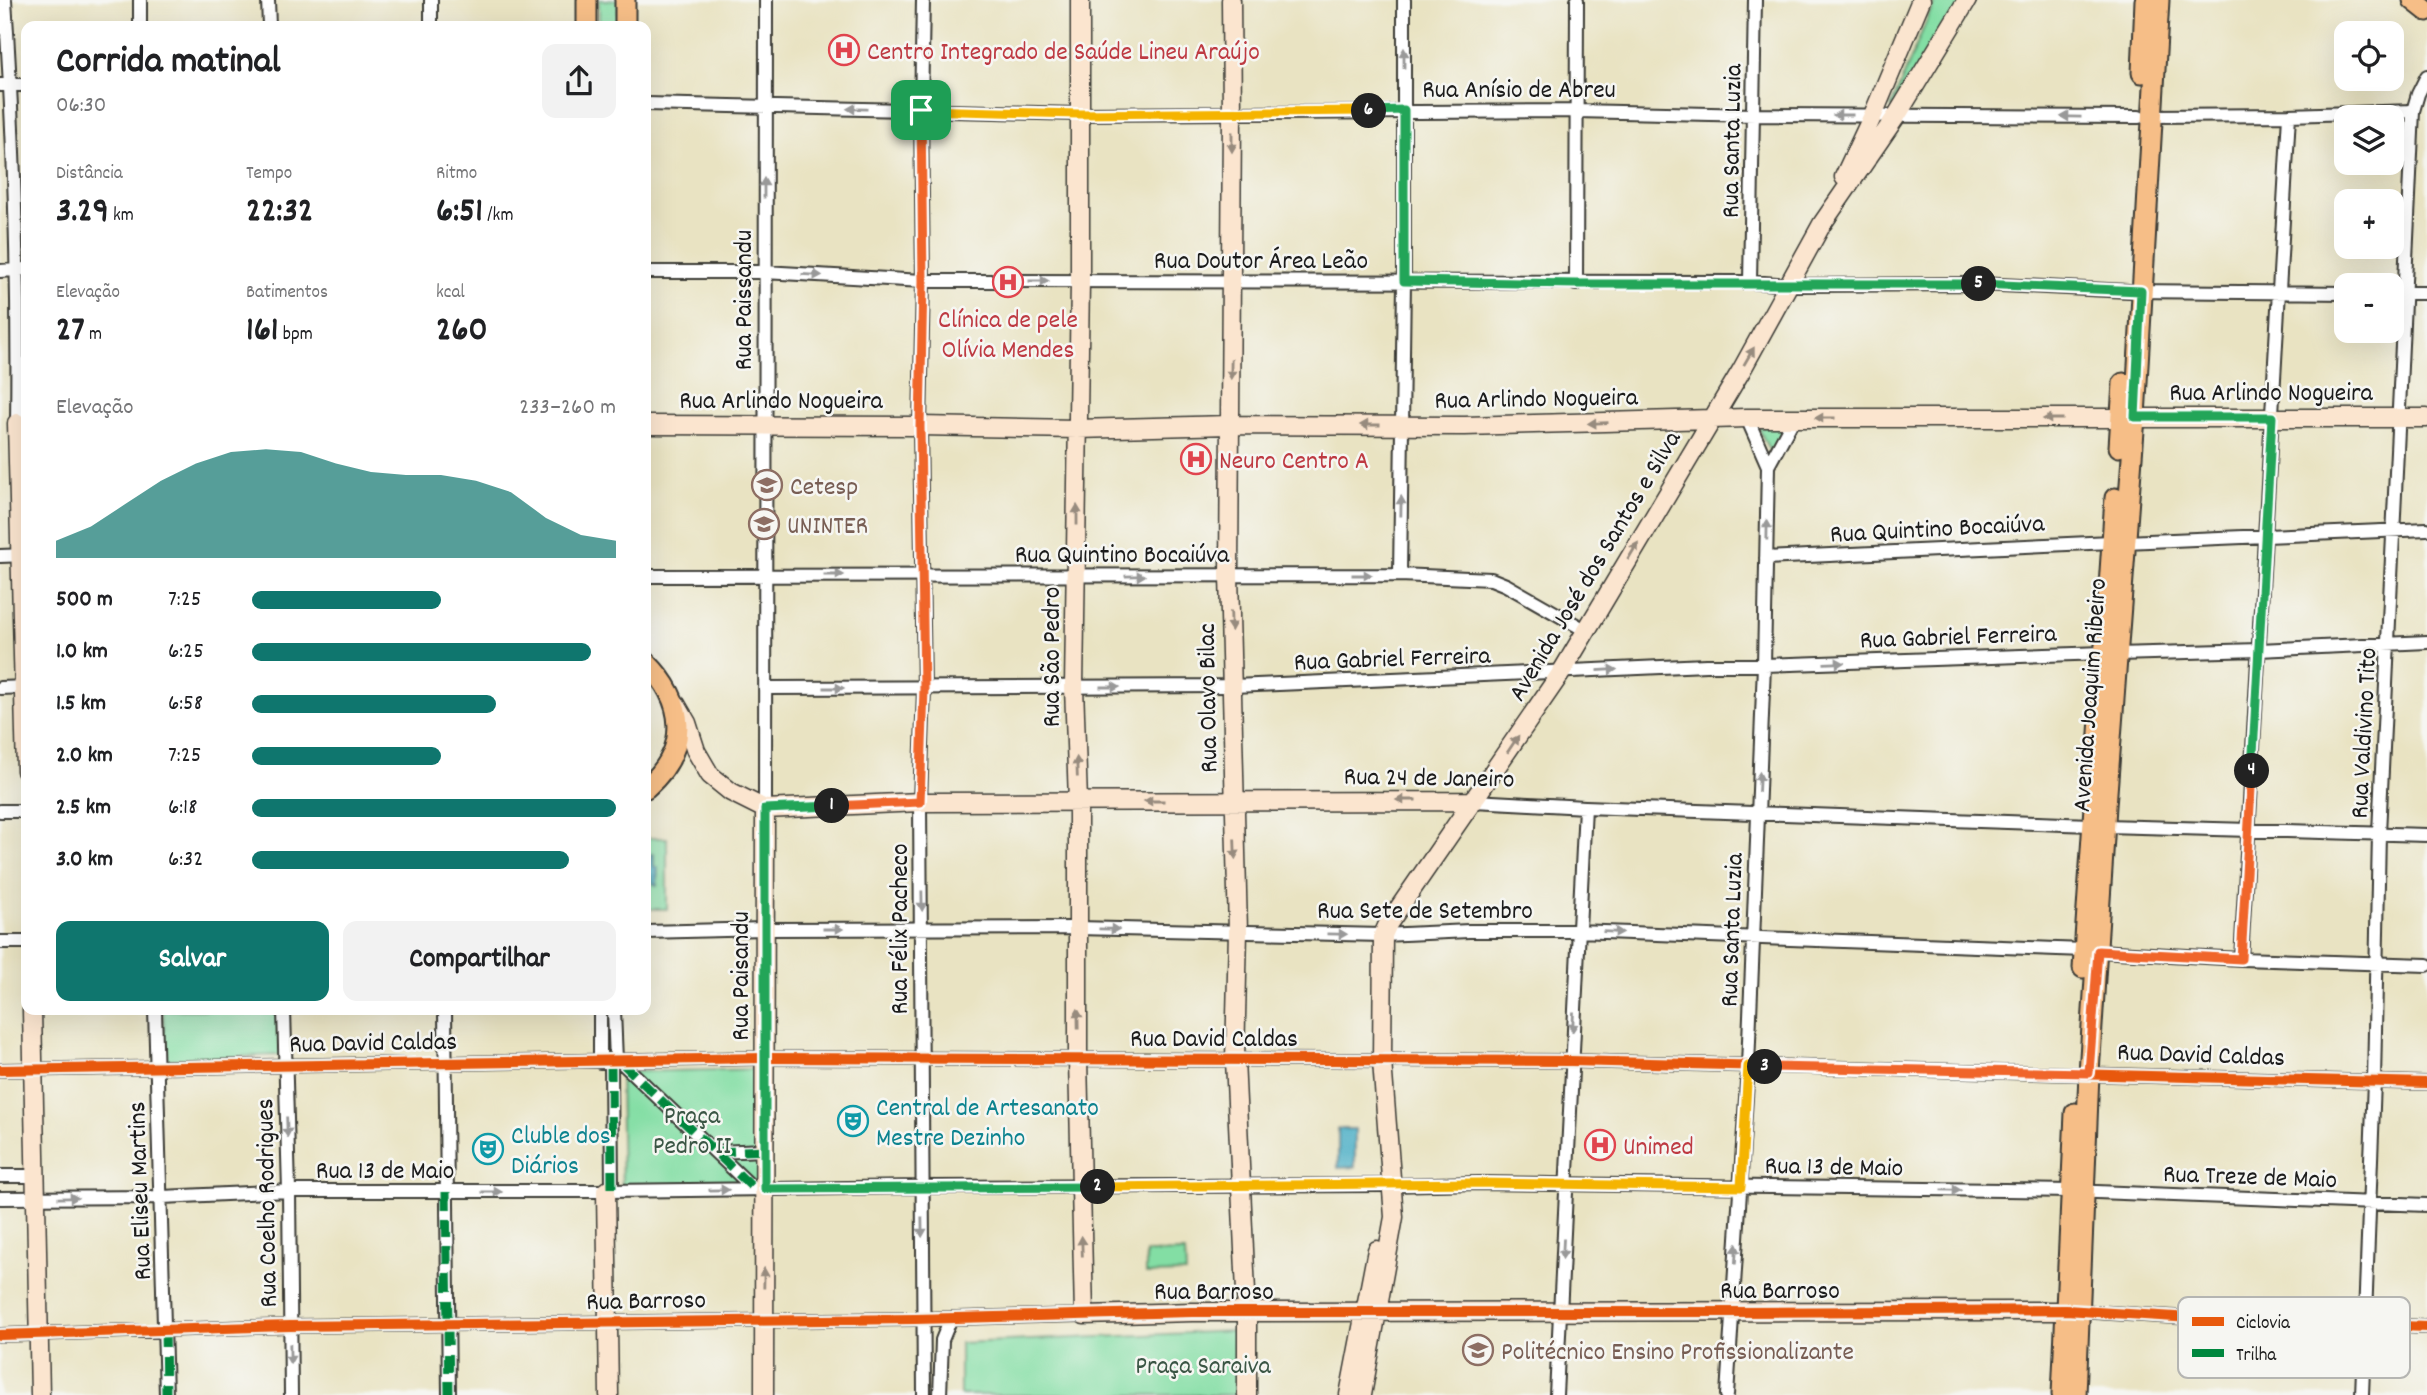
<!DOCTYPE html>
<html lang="pt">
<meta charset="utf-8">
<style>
body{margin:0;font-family:Dekko,sans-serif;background:#f2f2f2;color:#202124;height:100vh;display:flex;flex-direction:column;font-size:26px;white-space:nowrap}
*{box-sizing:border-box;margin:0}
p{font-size:23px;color:#757577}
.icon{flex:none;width:38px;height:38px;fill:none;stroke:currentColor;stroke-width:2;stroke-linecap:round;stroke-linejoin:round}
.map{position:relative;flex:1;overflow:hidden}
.sheet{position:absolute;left:21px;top:21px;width:630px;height:994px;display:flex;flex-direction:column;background:#fff;border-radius:14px;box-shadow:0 7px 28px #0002}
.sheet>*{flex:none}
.tools{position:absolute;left:2334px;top:21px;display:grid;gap:14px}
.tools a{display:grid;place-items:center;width:70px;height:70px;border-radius:14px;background:#fff;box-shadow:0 7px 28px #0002;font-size:35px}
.pin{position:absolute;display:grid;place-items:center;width:60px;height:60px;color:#fff;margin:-30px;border-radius:14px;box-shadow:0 4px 10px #0006}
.km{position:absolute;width:35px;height:35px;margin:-18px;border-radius:50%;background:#222;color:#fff;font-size:19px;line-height:35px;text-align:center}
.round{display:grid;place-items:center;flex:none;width:74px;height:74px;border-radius:14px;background:#f2f2f2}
.headline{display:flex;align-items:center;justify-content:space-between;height:119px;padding:0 35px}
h1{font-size:38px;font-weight:800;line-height:52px}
.stats{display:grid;grid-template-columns:repeat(3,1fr);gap:10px;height:119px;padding:7px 35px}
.stats div{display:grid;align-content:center}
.stats b{font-size:35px;font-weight:800}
.stats small{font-size:19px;font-weight:400}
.stats p{font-size:19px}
.chart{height:196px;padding:14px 35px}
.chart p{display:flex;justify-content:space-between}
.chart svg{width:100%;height:126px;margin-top:7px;fill:#0f766e;opacity:.7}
.action{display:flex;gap:14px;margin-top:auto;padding:14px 35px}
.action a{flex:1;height:80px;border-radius:14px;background:#0f766e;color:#fff;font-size:28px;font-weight:800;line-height:80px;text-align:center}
.action a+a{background:#f2f2f2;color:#202124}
ul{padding:0 35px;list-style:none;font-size:23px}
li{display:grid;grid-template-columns:112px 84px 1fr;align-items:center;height:52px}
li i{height:18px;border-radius:9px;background:#0f766e}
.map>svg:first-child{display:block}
.green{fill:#83dea4;stroke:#507d60;stroke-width:2}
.water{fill:#45acc4;stroke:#306470;stroke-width:2}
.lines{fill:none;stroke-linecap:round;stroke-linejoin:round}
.street-casing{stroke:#3b3a35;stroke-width:16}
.secondary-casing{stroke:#3b3a35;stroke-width:21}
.primary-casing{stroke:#3b3a35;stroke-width:23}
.street{stroke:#fff;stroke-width:12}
.secondary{stroke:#fbe5cf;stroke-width:18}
.primary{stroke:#f6be87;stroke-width:19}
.quiet{stroke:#00873e;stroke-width:9;stroke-dasharray:18 9;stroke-linecap:butt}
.cycleway-casing{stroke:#f6f6f2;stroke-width:15}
.cycleway{stroke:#e8590c;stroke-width:10}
.oneway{fill:#999}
.oneway2{fill:#978b7e}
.split-1-casing{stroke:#fff;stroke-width:14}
.split-2-casing{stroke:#fff;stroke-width:14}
.split-3-casing{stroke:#fff;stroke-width:14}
.split-4-casing{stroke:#fff;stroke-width:14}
.split-5-casing{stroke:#fff;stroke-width:14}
.split-6-casing{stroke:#fff;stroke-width:14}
.split-7-casing{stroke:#fff;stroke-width:14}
.split-1{stroke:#f0652b;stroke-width:9}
.split-2{stroke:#22a559;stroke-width:9}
.split-3{stroke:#f5b400;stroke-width:9}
.split-4{stroke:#f0652b;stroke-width:9}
.split-5{stroke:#22a559;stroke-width:9}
.split-6{stroke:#22a559;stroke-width:9}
.split-7{stroke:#f5b400;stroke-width:9}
.labels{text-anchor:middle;stroke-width:5;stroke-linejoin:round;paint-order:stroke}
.health-label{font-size:26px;fill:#be3a42;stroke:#f6f6f2;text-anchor:start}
.street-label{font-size:26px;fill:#1c1c1c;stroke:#f6f6f2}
.education-label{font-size:26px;fill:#785e54;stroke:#f6f6f2;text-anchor:start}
.culture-label{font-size:26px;fill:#0d838f;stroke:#f6f6f2;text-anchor:start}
.park-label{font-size:26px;fill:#3b5645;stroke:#f6f6f2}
.key{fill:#f6f6f2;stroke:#b5b5b2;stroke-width:2}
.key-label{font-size:19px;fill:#1c1c1c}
</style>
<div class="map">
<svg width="2427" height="1395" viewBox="0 0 2427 1395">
<rect width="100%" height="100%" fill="#f6f6f2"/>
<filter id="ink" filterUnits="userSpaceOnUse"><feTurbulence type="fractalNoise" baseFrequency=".0143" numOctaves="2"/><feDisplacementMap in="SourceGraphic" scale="14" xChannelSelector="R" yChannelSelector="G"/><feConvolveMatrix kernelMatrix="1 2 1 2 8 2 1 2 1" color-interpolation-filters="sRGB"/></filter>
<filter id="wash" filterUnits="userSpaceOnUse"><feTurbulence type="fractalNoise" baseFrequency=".00686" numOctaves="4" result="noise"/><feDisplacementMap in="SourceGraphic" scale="28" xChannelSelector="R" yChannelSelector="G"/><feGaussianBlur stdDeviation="1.57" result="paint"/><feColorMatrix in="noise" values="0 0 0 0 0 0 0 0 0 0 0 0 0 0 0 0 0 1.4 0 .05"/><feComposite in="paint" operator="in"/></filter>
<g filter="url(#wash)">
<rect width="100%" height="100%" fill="#e9e3c2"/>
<path class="green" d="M599,0H618V26H599Z
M1935,0H1965L1896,108L1891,107Z
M1758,427H1786L1775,463Z
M646,838H667V909H646Z
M163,1010H278L280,1055L165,1060Z
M762,1069V1186L622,1191L620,1072Z
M1185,1252L1186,1273L1146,1274V1253Z
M1234,1331L1236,1395H960V1343Z"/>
<path class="water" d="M650,854H654V867H658L657,885L653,884L651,876L646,877V866L649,864Z
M1338,1129H1355V1167L1338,1168Z"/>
</g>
<g filter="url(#ink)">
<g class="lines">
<g class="street-casing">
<path id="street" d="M5,0C14,140 19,282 17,423
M268,0L269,26
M923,0L921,110L923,281L920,426L924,689L920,802L924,1395
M140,26V0
M431,26V0
M0,85H26
M646,104L1079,114L1576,111L1755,115L2139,117
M2152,116L2289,115L2413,111
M0,271L26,269
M646,272H764L923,281L1750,282L1790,285L1979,284L2129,291L2347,293
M1750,282L1755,0
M1576,284L1577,0
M2392,293H2427
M1768,466L1794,418
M2125,542L2427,529
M0,556L26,555
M1766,558L2111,542
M1400,575L1404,281V0
M646,576L1400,575L1491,579L1506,585L1585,630
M2117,654L2259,650L2427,642
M0,688L26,687
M766,688L1233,686L1706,665H1764L2103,653
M1474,801L1585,807L2091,825
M765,809L766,0
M0,811H26
M2105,826L2427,835
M646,932L765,929L1077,928L1383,935L1469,931H1578L2084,950
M0,942H26
M2098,951L2241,959L2427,965
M2241,959L2289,115
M155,1010L166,1395
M284,1010L289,1191L291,1395
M445,1010L449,1395
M600,1010V1062
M614,1010L616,1061
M611,1062L612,1191
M621,1062L754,1189
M0,1070L765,1058L1571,1061L2427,1083
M716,1152L765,1150
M0,1176H35
M0,1198L162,1197L289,1191H606L922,1187L1391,1185L1479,1183L2071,1191L2427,1205
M2079,1311L2191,1318L2427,1327
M0,1335L290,1326L915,1319L1084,1315
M940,1395L942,1340L951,1318
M1556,1395L1585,807
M1727,1395L1748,1066L1764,665L1768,466L1747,418
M2362,1395L2374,1081L2379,833L2413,111L2418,94L2427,76"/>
</g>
<g class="secondary-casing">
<path id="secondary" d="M1080,0V281L1074,687L1078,801V1059L1084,1315L1192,1312L2079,1311
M1231,0L1232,114L1229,575L1238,931L1235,1060L1247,1313V1395
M1844,177L1873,115L1921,0
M17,423L26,771
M646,425L920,426L1077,429L1230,425L1465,426L1747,418H2427
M676,704L687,723L696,751L710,775L731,792L765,809L920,802L1474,801
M32,1010L40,1395
M606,1191L609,1395
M764,1395L765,809
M1349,1395L1377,1250
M1362,1395L1394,1217L1382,1061L1383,935L1388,924L1561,673L1741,371L1822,224L1897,115L1967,0"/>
</g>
<g class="primary-casing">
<path id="primary" d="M587,0V26
M2413,0L2427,11
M625,26V0
M2142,73L2145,0
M2119,447L2123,383
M646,662C686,701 691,749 646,788
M2083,968L2115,498
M2062,1395L2075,1113
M2076,1395L2089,1073L2106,806L2135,417L2159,0"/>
</g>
<use href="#street" class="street"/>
<use href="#secondary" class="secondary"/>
<use href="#primary" class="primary"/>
<path class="quiet" d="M611,1062L612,1191
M621,1062L754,1189
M716,1152L765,1150
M446,1192L449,1395
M165,1329L166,1395"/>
<g class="cycleway-casing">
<path id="cycleway" d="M0,1070L765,1058L1571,1061L2427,1083
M0,1335L290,1326L915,1319L1192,1312H1732L2066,1310L2191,1318L2427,1327"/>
</g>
<use href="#cycleway" class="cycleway"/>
</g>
<defs><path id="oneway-solid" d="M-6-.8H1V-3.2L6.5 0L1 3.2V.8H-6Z" transform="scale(1.75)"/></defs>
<g class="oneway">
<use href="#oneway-solid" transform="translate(1404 58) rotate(-90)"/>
<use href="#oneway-solid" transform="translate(857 109) rotate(-179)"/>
<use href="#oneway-solid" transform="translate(1843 115) rotate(-180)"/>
<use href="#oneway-solid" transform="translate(2071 117) rotate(-179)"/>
<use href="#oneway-solid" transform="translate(764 188) rotate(-90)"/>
<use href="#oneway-solid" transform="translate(812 275) rotate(3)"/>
<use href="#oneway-solid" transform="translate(1039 281)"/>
<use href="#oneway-solid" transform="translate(1401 506) rotate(-89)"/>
<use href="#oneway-solid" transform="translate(1767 530) rotate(-89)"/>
<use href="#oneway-solid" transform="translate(834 575)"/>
<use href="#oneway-solid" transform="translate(1362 575)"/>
<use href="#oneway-solid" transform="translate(1135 576) rotate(-1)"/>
<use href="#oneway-solid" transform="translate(1834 663) rotate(-2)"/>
<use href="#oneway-solid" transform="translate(1607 670) rotate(-3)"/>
<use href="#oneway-solid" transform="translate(1110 687)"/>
<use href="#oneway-solid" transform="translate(834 688)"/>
<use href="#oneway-solid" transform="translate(1759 782) rotate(-87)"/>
<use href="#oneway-solid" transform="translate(922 901) rotate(89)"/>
<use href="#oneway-solid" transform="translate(833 929)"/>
<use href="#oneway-solid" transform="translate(1109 929) rotate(1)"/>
<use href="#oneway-solid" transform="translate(1613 932) rotate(2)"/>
<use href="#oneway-solid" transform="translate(1337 934) rotate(1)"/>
<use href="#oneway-solid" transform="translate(1573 1022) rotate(93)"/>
<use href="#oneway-solid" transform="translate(287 1127) rotate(88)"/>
<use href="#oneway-solid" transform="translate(719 1190) rotate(-1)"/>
<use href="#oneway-solid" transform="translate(1951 1190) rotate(1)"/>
<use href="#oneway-solid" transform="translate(492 1192)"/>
<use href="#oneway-solid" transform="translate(68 1198) rotate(-1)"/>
<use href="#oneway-solid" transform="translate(922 1227) rotate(89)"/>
<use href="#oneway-solid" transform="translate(1563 1249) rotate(93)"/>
<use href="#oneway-solid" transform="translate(1736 1254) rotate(-86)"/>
<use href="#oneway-solid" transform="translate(290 1354) rotate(89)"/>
</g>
<g class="oneway2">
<use href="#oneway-solid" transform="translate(1232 142) rotate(90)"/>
<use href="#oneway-solid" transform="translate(1749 356) rotate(-60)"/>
<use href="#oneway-solid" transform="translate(1231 369) rotate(91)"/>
<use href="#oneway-solid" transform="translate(1825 418) rotate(-180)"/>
<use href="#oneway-solid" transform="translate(2053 419) rotate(-180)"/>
<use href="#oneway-solid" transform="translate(1598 423) rotate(178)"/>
<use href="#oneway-solid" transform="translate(1370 425) rotate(180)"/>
<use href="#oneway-solid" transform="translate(1077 515) rotate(-90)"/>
<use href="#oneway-solid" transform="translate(1633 551) rotate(-59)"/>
<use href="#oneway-solid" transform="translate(1231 621) rotate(88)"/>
<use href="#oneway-solid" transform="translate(1513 744) rotate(-56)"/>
<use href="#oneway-solid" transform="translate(1077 767) rotate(-92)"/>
<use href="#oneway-solid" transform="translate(1406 800) rotate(180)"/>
<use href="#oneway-solid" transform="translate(1154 801) rotate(-180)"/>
<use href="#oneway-solid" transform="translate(1235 849) rotate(88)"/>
<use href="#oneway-solid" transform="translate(1078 1019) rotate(-91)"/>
<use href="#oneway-solid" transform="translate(1082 1246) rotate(-92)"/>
<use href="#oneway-solid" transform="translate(764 1278) rotate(-89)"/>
</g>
</g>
<g class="lines" filter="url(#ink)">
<g class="split-1-casing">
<path id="split-1" d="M832,806L920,802L924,689L920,426L923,281L921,110"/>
</g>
<g class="split-2-casing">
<path id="split-2" d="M832,806L765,809V1189L1098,1187"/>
</g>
<g class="split-3-casing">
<path id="split-3" d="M1098,1187L1479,1183L1741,1187L1748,1066L1765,1067"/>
</g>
<g class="split-4-casing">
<path id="split-4" d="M1765,1067L2089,1073L2098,951L2241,959L2252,771"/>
</g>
<g class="split-5-casing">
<path id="split-5" d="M1979,284L2141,291L2135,417H2272L2252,771"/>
</g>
<g class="split-6-casing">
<path id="split-6" d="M1369,111L1404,110V281L1576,284H1979"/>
</g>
<g class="split-7-casing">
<path id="split-7" d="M921,110L1079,114L1369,111"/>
</g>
<use href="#split-1" class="split-1"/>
<use href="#split-2" class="split-2"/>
<use href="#split-3" class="split-3"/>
<use href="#split-4" class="split-4"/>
<use href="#split-5" class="split-5"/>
<use href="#split-6" class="split-6"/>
<use href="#split-7" class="split-7"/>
</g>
<defs>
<g id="hospital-ring" transform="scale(1.575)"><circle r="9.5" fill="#f6f6f2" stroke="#e0444e" stroke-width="1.5"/><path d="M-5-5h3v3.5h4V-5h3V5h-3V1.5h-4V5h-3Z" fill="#e0444e"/></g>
<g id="university-ring" transform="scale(1.575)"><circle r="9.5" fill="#f6f6f2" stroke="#8d6e63" stroke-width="1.5"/><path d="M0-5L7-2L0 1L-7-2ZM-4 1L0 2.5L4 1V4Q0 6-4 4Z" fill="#8d6e63"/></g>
<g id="theatre-ring" transform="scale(1.575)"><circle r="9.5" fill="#f6f6f2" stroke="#0f9aa8" stroke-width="1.5"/><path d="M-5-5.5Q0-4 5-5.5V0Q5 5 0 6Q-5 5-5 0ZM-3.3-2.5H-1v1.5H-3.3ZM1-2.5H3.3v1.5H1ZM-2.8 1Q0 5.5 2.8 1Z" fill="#0f9aa8"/></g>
</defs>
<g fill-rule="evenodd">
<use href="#hospital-ring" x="844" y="50"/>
<use href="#hospital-ring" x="1008" y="282"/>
<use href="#hospital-ring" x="1196" y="459"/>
<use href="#university-ring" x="767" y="485"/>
<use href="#university-ring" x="764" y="524"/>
<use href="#theatre-ring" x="853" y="1121"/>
<use href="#hospital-ring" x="1600" y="1145"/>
<use href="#theatre-ring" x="488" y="1149"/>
<use href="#university-ring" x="1478" y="1350"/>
</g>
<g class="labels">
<g class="health-label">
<text x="867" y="59">Centro Integrado de Saúde Lineu Araújo</text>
<text x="1008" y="327" text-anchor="middle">Clínica de pele<tspan x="1008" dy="30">Olívia Mendes</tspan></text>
<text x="1219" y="468">Neuro Centro A</text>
<text x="1623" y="1154">Unimed</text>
</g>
<g class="street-label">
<text x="1519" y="97">Rua Anísio de Abreu</text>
<text transform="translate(1730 141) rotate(-89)" y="9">Rua Santa Luzia</text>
<text x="1261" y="268">Rua Doutor Área Leão</text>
<text transform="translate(742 300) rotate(-90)" y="9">Rua Paissandu</text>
<text x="2271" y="400">Rua Arlindo Nogueira</text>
<text transform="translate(1536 397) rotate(-1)" y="9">Rua Arlindo Nogueira</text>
<text x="781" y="408">Rua Arlindo Nogueira</text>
<text transform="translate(1937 527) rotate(-3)" y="9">Rua Quintino Bocaiúva</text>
<text x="1122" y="562">Rua Quintino Bocaiúva</text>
<text transform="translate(1593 565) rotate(-59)" y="9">Avenida José dos Santos e Silva</text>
<text transform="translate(1958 635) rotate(-2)" y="9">Rua Gabriel Ferreira</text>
<text transform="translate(1050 657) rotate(-90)" y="9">Rua São Pedro</text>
<text transform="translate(1392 657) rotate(-2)" y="9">Rua Gabriel Ferreira</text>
<text transform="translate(2088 695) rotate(-86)" y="9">Avenida Joaquim Ribeiro</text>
<text transform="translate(1206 698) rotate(-91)" y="9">Rua Olavo Bilac</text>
<text transform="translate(2362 733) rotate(-87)" y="9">Rua Valdivino Tito</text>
<text transform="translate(1429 776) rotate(1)" y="9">Rua 24 de Janeiro</text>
<text x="1425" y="918">Rua Sete de Setembro</text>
<text transform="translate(898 929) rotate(-90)" y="9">Rua Félix Pacheco</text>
<text transform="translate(1730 930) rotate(-88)" y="9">Rua Santa Luzia</text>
<text transform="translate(739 976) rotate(-90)" y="9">Rua Paisandu</text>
<text x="1214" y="1046">Rua David Caldas</text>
<text transform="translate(373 1041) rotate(-1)" y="9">Rua David Caldas</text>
<text transform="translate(2201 1053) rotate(2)" y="9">Rua David Caldas</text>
<text transform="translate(1834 1165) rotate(1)" y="9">Rua 13 de Maio</text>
<text x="385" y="1178">Rua 13 de Maio</text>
<text transform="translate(2250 1175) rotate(2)" y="9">Rua Treze de Maio</text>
<text transform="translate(138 1191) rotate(-92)" y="9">Rua Eliseu Martins</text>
<text transform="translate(265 1203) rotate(-91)" y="9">Rua Coelho Rodrigues</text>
<text x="1780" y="1298">Rua Barroso</text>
<text x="1214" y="1299">Rua Barroso</text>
<text transform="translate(646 1299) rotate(-1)" y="9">Rua Barroso</text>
</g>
<g class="education-label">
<text x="790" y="494">Cetesp</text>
<text x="787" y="533">UNINTER</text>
<text x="1501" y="1359">Politécnico Ensino Profissionalizante</text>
</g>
<g class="culture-label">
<text x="876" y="1115">Central de Artesanato<tspan x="876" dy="30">Mestre Dezinho</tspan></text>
<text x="511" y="1143">Cluble dos<tspan x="511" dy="30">Diários</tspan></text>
</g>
<g class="park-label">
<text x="692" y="1123">Praça<tspan x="692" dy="30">Pedro II</tspan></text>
<text x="1203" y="1373">Praça Saraiva</text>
</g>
</g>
<rect x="2178" y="1297" width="232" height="81" rx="10" class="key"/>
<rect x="2192" y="1317" width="32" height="9" fill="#e8590c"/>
<rect x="2192" y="1349" width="32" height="8" fill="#00873e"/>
<g class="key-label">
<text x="2236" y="1328">Ciclovia</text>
<text x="2236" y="1360">Trilha</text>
</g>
</svg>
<div class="tools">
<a><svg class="icon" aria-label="locate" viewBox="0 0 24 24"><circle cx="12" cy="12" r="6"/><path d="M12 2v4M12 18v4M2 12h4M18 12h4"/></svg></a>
<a><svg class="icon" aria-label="layers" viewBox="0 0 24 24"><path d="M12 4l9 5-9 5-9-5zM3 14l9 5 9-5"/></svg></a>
<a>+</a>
<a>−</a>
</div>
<div class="pin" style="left:921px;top:110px;background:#1e9e55"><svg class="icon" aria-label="arrive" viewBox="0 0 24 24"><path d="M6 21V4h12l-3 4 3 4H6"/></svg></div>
<b class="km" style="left:832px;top:806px">1</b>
<b class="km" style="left:1098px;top:1187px">2</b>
<b class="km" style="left:1765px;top:1067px">3</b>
<b class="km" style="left:2252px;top:771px">4</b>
<b class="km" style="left:1979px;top:284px">5</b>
<b class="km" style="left:1369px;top:111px">6</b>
<section class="sheet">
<div class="headline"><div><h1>Corrida matinal</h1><p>06:30</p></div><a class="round"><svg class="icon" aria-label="share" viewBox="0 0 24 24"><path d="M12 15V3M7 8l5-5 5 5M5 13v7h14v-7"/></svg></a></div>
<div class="stats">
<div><p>Distância</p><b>3.29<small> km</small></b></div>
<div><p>Tempo</p><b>22:32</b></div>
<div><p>Ritmo</p><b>6:51<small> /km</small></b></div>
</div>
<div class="stats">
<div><p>Elevação</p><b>27<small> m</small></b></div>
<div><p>Batimentos</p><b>161<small> bpm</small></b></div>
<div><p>kcal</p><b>260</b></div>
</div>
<div class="chart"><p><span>Elevação</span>233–260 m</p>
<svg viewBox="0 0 160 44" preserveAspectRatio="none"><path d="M0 44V38L10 33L20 25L30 17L40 11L50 7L60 6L70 7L80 11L90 14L100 15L110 15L120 17L130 21L140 30L150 36L160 38V44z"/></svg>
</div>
<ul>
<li><b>500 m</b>7:25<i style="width:52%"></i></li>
<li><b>1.0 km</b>6:25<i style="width:93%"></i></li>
<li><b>1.5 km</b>6:58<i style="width:67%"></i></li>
<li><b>2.0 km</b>7:25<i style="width:52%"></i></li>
<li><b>2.5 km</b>6:18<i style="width:100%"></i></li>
<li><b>3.0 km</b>6:32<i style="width:87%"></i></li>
</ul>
<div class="action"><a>Salvar</a><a>Compartilhar</a></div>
</section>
</div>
